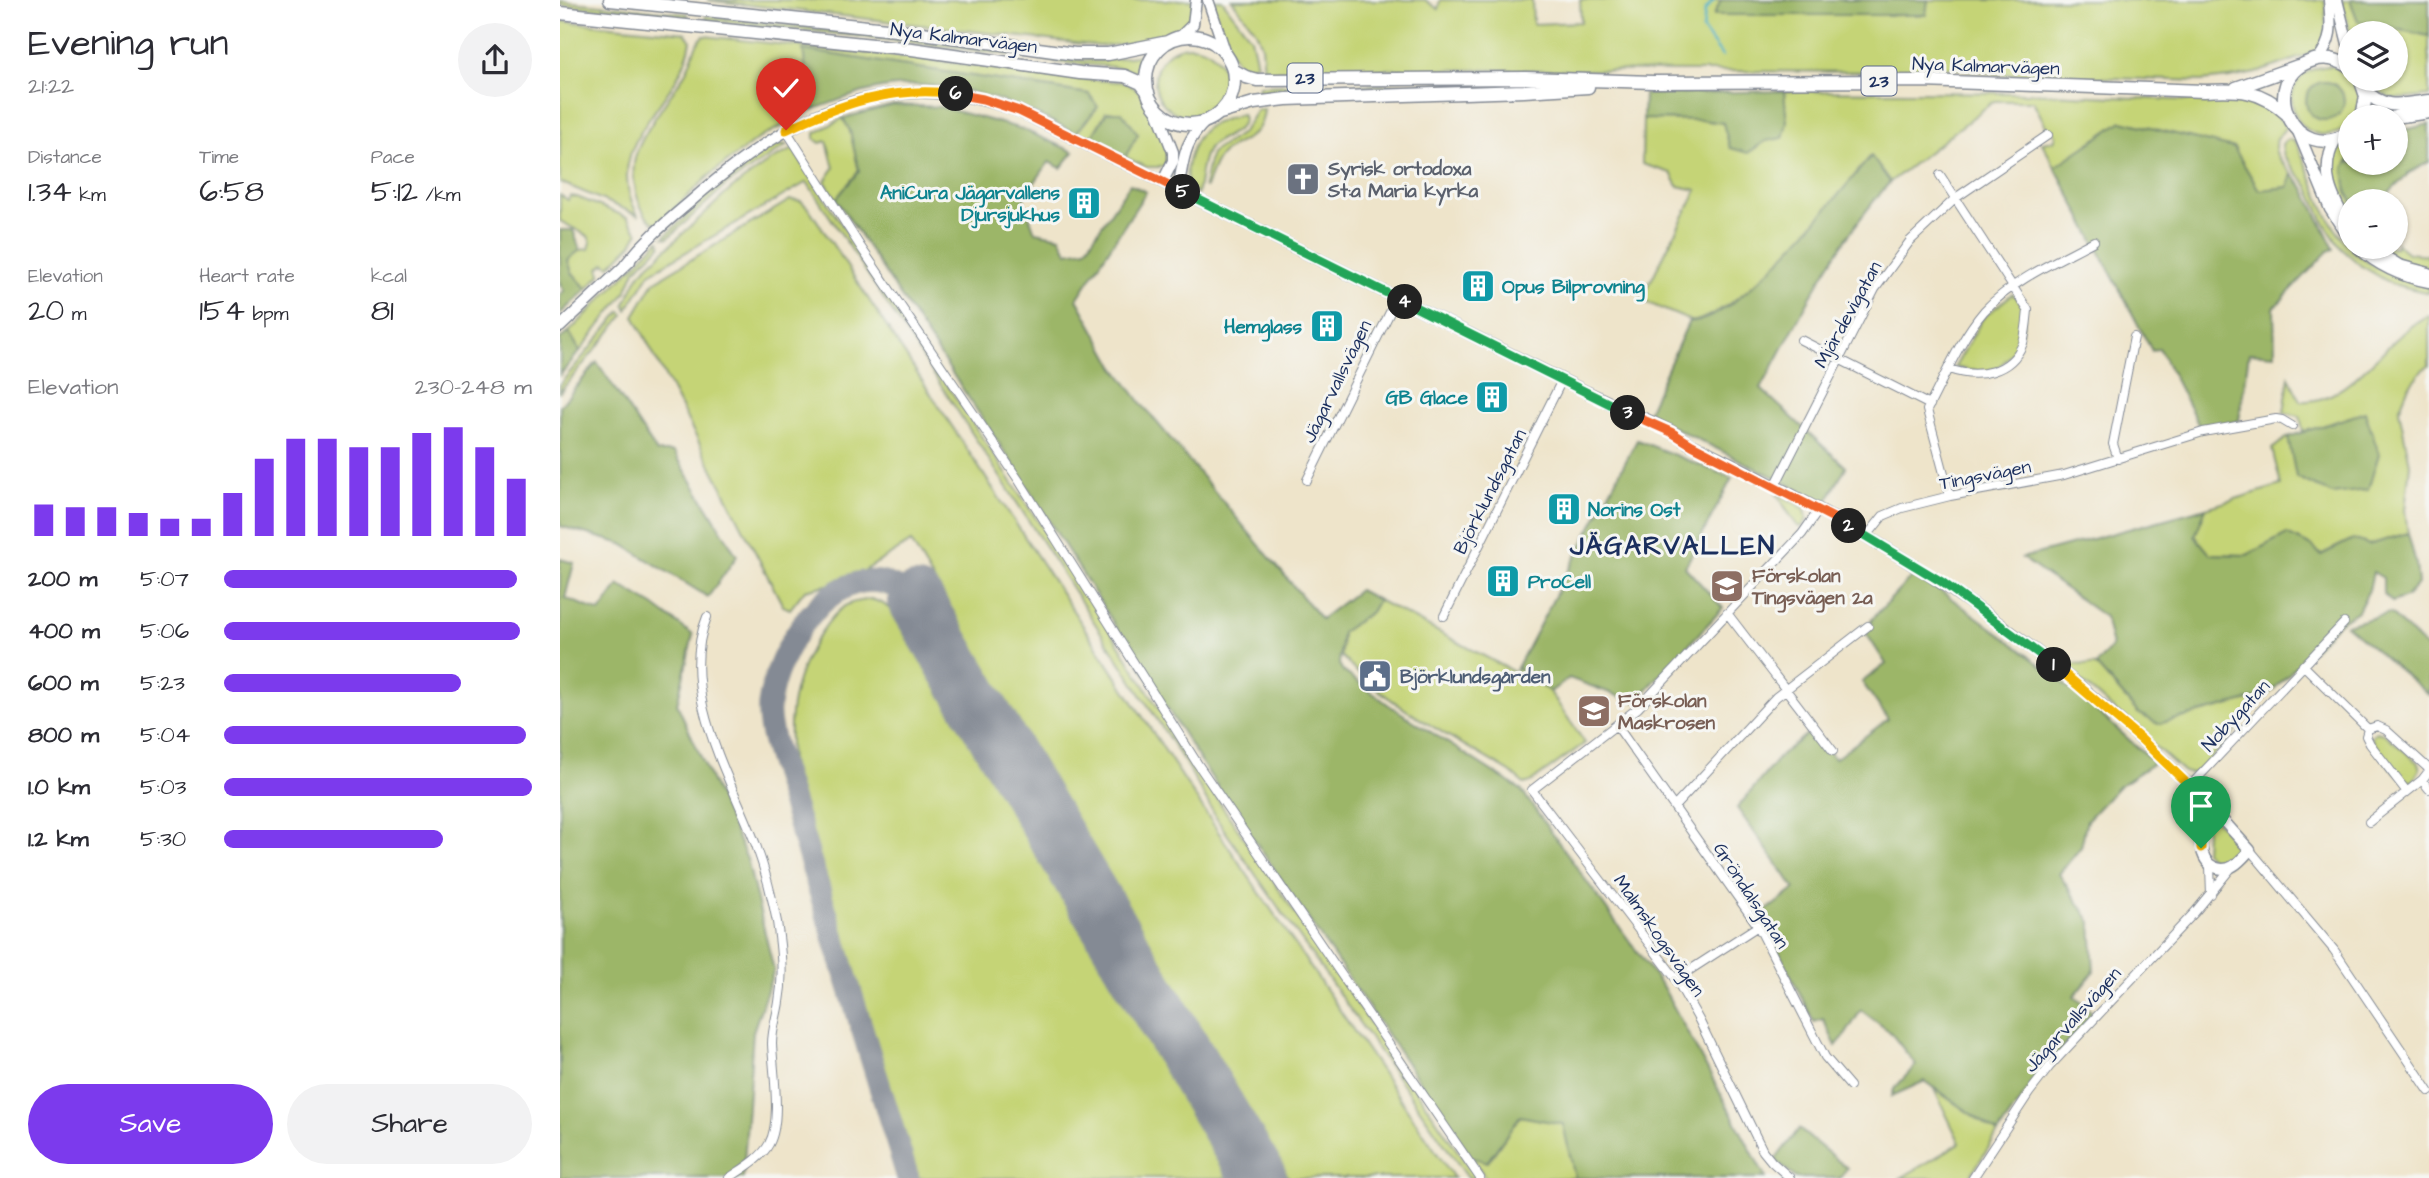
<!DOCTYPE html>
<meta charset="utf-8">
<style>
body{margin:0;font-family:"Architects Daughter",sans-serif;background:#f2f2f3;color:#2b2b33;height:100vh;display:flex;flex-direction:column;font-size:26px;white-space:nowrap}
*{box-sizing:border-box;margin:0}
p{font-size:23px;color:#7c7c81}
.icon{flex:none;width:38px;height:38px;fill:none;stroke:currentColor;stroke-width:2;stroke-linecap:round;stroke-linejoin:round}
.map{position:relative;flex:1;overflow:hidden}
.sheet{display:flex;flex-direction:column;background:#fff;width:560px}
.sheet>*{flex:none}
.tools{position:absolute;left:1778px;top:21px;display:grid;gap:14px}
.tools a{display:grid;place-items:center;width:70px;height:70px;border-radius:50%;background:#fff;box-shadow:0 2px 5px #0004;font-size:35px}
.pin{position:absolute;display:grid;place-items:center;width:60px;height:60px;color:#fff;margin:-72px -30px;border-radius:50% 50% 50% 0;rotate:-45deg;box-shadow:0 0 7px #0007}
.pin .icon{rotate:45deg}
.km{position:absolute;width:35px;height:35px;margin:-18px;border-radius:50%;background:#222;color:#fff;font-size:19px;line-height:35px;text-align:center}
.round{display:grid;place-items:center;flex:none;width:74px;height:74px;border-radius:37px;background:#f2f2f3}
.headline{display:flex;align-items:center;justify-content:space-between;height:119px;padding:0 28px}
h1{font-size:38px;font-weight:600;line-height:52px}
.metrics{display:grid;grid-template-columns:repeat(3,1fr);gap:10px;height:119px;padding:7px 28px}
.metrics div{display:grid;align-content:center}
.metrics b{font-size:30px;font-weight:600}
.metrics small{font-size:19px;font-weight:400}
.metrics p{font-size:19px}
.chart{height:196px;padding:14px 28px}
.chart p{display:flex;justify-content:space-between}
.chart svg{width:100%;height:126px;margin-top:7px;stroke:#7c3aed;stroke-width:6}
.button{display:flex;gap:14px;margin-top:auto;padding:14px 28px}
.button a{flex:1;height:80px;border-radius:42px;background:#7c3aed;color:#fff;font-size:28px;font-weight:600;line-height:80px;text-align:center}
.button a+a{background:#f2f2f3;color:#2b2b33}
ul{padding:0 28px;list-style:none;font-size:23px}
li{display:grid;grid-template-columns:112px 84px 1fr;align-items:center;height:52px}
li i{height:18px;border-radius:9px;background:#7c3aed}
main{display:flex;flex:1;min-height:0}
.map>svg:first-child{display:block}
.green{fill:#c5d476;stroke:#70826a;stroke-width:2;fill-rule:evenodd}
.forest{fill:#9cb667;stroke:#5c7262;stroke-width:2}
.lines{fill:none;stroke-linecap:round;stroke-linejoin:round}
.stream{stroke:#46afc5;stroke-width:2.5}
.taxiway{stroke:#848a94;stroke-width:23}
.runway{stroke:#848a94;stroke-width:56}
.street-casing{stroke:#848a94;stroke-width:10}
.secondary-casing{stroke:#848a94;stroke-width:13}
.primary-casing{stroke:#848a94;stroke-width:15}
.street{stroke:#fff;stroke-width:8}
.secondary{stroke:#fff;stroke-width:10}
.primary{stroke:#fff;stroke-width:12}
.split-1-casing{stroke:#fff;stroke-width:14}
.split-2-casing{stroke:#fff;stroke-width:14}
.split-3-casing{stroke:#fff;stroke-width:14}
.split-4-casing{stroke:#fff;stroke-width:14}
.split-5-casing{stroke:#fff;stroke-width:14}
.split-6-casing{stroke:#fff;stroke-width:14}
.split-7-casing{stroke:#fff;stroke-width:14}
.split-1{stroke:#f5b400;stroke-width:9}
.split-2{stroke:#22a559;stroke-width:9}
.split-3{stroke:#f0652b;stroke-width:9}
.split-4{stroke:#22a559;stroke-width:9}
.split-5{stroke:#22a559;stroke-width:9}
.split-6{stroke:#f0652b;stroke-width:9}
.split-7{stroke:#f5b400;stroke-width:9}
.labels{text-anchor:middle;stroke-width:6;stroke-linejoin:round;paint-order:stroke}
.shield{fill:#f6f6f2;stroke:#5d6b8a;stroke-width:2}
.shield-label{font-size:18px;font-weight:bold;fill:#1b2f5e}
.street-label{font-size:19px;fill:#1b2f5e;stroke:#f6f6f2}
.worship-label{font-size:19px;font-weight:bold;fill:#5b616d;stroke:#f6f6f2;text-anchor:start}
.culture-label{font-size:19px;font-weight:bold;fill:#0d838f;stroke:#f6f6f2;text-anchor:end}
.education-label{font-size:19px;font-weight:bold;fill:#785e54;stroke:#f6f6f2;text-anchor:start}
.service-label{font-size:19px;font-weight:bold;fill:#4e5e75;stroke:#f6f6f2;text-anchor:start}
.district-label{font-size:26px;font-weight:bold;letter-spacing:2px;fill:#1b2f5e;stroke:#f6f6f2}
</style>
<main>
<section class="sheet">
<div class="headline"><div><h1>Evening run</h1><p>21:22</p></div><a class="round"><svg class="icon" aria-label="share" viewBox="0 0 24 24"><path d="M12 15V3M7 8l5-5 5 5M5 13v7h14v-7"/></svg></a></div>
<div class="metrics">
<div><p>Distance</p><b>1.34<small> km</small></b></div>
<div><p>Time</p><b>6:58</b></div>
<div><p>Pace</p><b>5:12<small> /km</small></b></div>
</div>
<div class="metrics">
<div><p>Elevation</p><b>20<small> m</small></b></div>
<div><p>Heart rate</p><b>154<small> bpm</small></b></div>
<div><p>kcal</p><b>81</b></div>
</div>
<div class="chart"><p><span>Elevation</span>230–248 m</p>
<svg viewBox="0 0 160 44" preserveAspectRatio="none"><path d="M5 44V33M15 44V34M25 44V34M35 44V36M45 44V38M55 44V38M65 44V29M75 44V17M85 44V10M95 44V10M105 44V13M115 44V13M125 44V8M135 44V6M145 44V13M155 44V24"/></svg>
</div>
<ul>
<li><b>200 m</b>5:07<i style="width:95%"></i></li>
<li><b>400 m</b>5:06<i style="width:96%"></i></li>
<li><b>600 m</b>5:23<i style="width:77%"></i></li>
<li><b>800 m</b>5:04<i style="width:98%"></i></li>
<li><b>1.0 km</b>5:03<i style="width:100%"></i></li>
<li><b>1.2 km</b>5:30<i style="width:71%"></i></li>
</ul>
<div class="button"><a>Save</a><a>Share</a></div>
</section>
<div class="map">
<svg width="1869" height="1178" viewBox="0 0 1869 1178">
<rect width="100%" height="100%" fill="#f6f6f2"/>
<filter id="ink" filterUnits="userSpaceOnUse"><feTurbulence type="fractalNoise" baseFrequency=".0143" numOctaves="2"/><feDisplacementMap in="SourceGraphic" scale="14" xChannelSelector="R" yChannelSelector="G"/><feConvolveMatrix kernelMatrix="1 2 1 2 8 2 1 2 1" color-interpolation-filters="sRGB"/></filter>
<filter id="wash" filterUnits="userSpaceOnUse"><feTurbulence type="fractalNoise" baseFrequency=".00686" numOctaves="4" result="noise"/><feDisplacementMap in="SourceGraphic" scale="28" xChannelSelector="R" yChannelSelector="G"/><feGaussianBlur stdDeviation="1.57" result="paint"/><feColorMatrix in="noise" values="0 0 0 0 0 0 0 0 0 0 0 0 0 0 0 0 0 1.4 0 .05"/><feComposite in="paint" operator="in"/></filter>
<g filter="url(#wash)">
<rect width="100%" height="100%" fill="#eee4ca"/>
<path class="green" d="M147,0H634C633,7 633,16 629,22C617,42 561,45 539,46Z
M652,0H662L691,38L697,64H693L690,72C666,60 660,24 652,0Z
M672,0H865L878,9L880,0H972L973,24L1021,22L1020,0H1161L1155,15H1365L1368,0H1765L1766,29L1763,44L1756,52L1696,73L1670,78L1641,81L1433,74L1388,67L1349,72L747,69L704,73L702,46L696,31Z
M1782,0H1790L1798,21L1869,36V96C1841,99 1826,105 1808,79H1836V33H1790Z
M0,1L128,14L127,19L0,5Z
M146,16L400,44L516,60L541,61L589,54L582,74C561,64 522,66 497,62C381,44 263,33 146,20Z
M0,21L125,33L131,41C121,105 37,142 78,215L0,182Z
M144,36L397,63L494,77L564,82L578,90L582,95C591,112 617,150 603,167H586L565,157L578,134L546,112L530,140L516,133L537,107L529,94L244,50L251,110L196,140L150,175L100,222L94,223C85,217 80,207 77,196C74,184 72,171 75,158C80,135 112,95 125,73C133,61 133,44 144,36Z
M595 81a35 35 0 1 1 70 0a35 35 0 1 1-70 0Z
M1769,66L1780,68L1790,75V79C1804,86 1799,103 1797,117H1790V126C1735,163 1703,71 1769,66ZM1764,82L1776,85L1752,114L1746,103Z
M940,84L733,88L698,93L699,86L731,85Z
M1224,91L1469,93L1638,101L1688,99L1701,102L1710,107L1726,126C1724,131 1718,136 1716,142C1711,154 1726,166 1732,174L1729,187L1699,190L1674,148L1562,121L1495,167L1482,143L1494,141L1496,136L1493,129L1487,128L1473,101H1434L1330,182L1311,156C1267,208 1198,301 1133,322L1081,300L1137,190L1118,186L1111,173L1082,164L1083,119L1141,120L1163,123L1170,147L1188,152L1206,141L1227,123Z
M704,109C702,143 675,138 660,156C653,164 650,177 646,187L644,186L650,156L654,151L682,133L697,110Z
M682,114L684,119C678,138 656,135 647,151C640,163 641,180 637,194C633,190 629,186 627,180C624,166 634,138 645,129C656,121 669,118 682,114Z
M283,118L290,131L299,171L276,199L265,181L274,168L267,141L260,143L255,139V133Z
M1728,139L1736,142C1748,167 1756,193 1769,218C1789,257 1827,278 1869,287V293L1832,284L1800,265L1780,247L1764,222L1748,186L1724,157L1722,145Z
M1790,140V158L1784,168L1787,193L1792,201L1790,218C1774,193 1759,158 1790,140Z
M217,144L227,145L166,185L108,238L104,237L171,173Z
M233,149L332,303L538,611L634,765L916,1178H908L658,821L629,769L397,410L247,182L90,273L67,310L65,304L80,273L171,189L211,160Z
M0,195L8,200L10,196L17,197L67,217L78,233L72,244L50,266L45,263L39,268L41,274L27,289L12,273L8,259L20,250L29,249L31,242L28,236L0,221Z
M230,200L241,201L250,210L661,836L894,1178H729L351,542L289,580L245,590L230,609L223,606L74,316L94,282Z
M99,240L101,245L75,270L66,292L20,351L9,332Z
M1836,243L1848,253L1869,255V268L1844,262L1818,247H1836Z
M1452,294C1477,308 1458,353 1439,366C1428,374 1408,371 1395,367L1423,318Z
M61,311L64,315L0,392V384Z
M1869,315V366L1862,370L1848,388L1839,410L1850,464L1845,511L1848,533L1809,545L1793,539L1760,555L1752,546L1727,534L1687,555L1649,554L1635,536L1646,508L1721,485L1712,449L1728,437L1737,477L1805,413L1743,432L1740,416L1724,413L1729,377L1740,401C1790,406 1827,334 1869,315Z
M1215,492L1245,509L1247,519L1243,526L1239,527C1229,516 1223,502 1215,492Z
M311,599L322,603L335,613L671,1178H356L235,785C224,731 229,681 260,634C266,625 275,612 285,606C291,601 303,601 311,599Z
M818,600L954,672L957,668L990,692L1025,743L971,782L964,784L950,772C892,737 827,706 781,656L782,632L811,612Z
M1502,664L1536,665L1578,713L1598,724L1708,695L1640,770L1632,774L1624,772Z
M1816,732L1825,734L1858,763L1860,769L1853,781C1836,783 1821,753 1812,740V735Z
M1647,811L1679,845L1678,857L1666,865L1654,863L1645,851Z
M1374,1089L1438,1133L1409,1178H1341L1400,1143Z
M960,1116L1004,1124L1015,1178H926L911,1157L928,1162Z"/>
<path class="forest" d="M1161,0H1368L1366,15H1154Z
M1790,0H1869V36L1798,21Z
M243,50L529,94L538,107L516,133C450,101 384,72 308,91C288,96 270,104 251,110Z
M1746 101a19 19 0 1 1 38 0a19 19 0 1 1-38 0Z
M1224,91L1227,123L1223,138L1206,141L1188,153L1170,148L1163,123L1141,120L1083,119L1084,94Z
M334,105L381,107L462,129L514,152L501,168L489,162L463,199L475,232L500,237L507,252L526,249L570,184L586,192L517,299L554,366L584,407L761,619L799,590L818,600L811,612L782,632L779,664L783,671L829,705L961,790L1104,989L1206,1178H1015L1003,1124L960,1116L927,1162L911,1157L643,765L462,478L276,199L299,171L290,131L283,118Z
M547,112H562L578,134L565,157L530,140Z
M1562,121L1674,148L1699,190L1728,187L1732,174L1744,188L1774,249L1768,251L1714,308L1715,355L1689,353L1679,421L1640,428L1599,348L1592,351L1495,167Z
M1869,124V162L1849,173L1821,201H1792L1787,193L1784,168L1790,158V163H1836V132Z
M1311,156L1330,182C1275,243 1240,317 1201,389L1286,467L1266,503L1087,414L1129,321C1172,329 1283,189 1311,156Z
M0,230H13L20,250L8,260L12,273L27,289L0,314V294L4,291L0,284Z
M9,332L20,351L0,375V339Z
M37,362L97,452H114L177,556L148,597L62,544L0,526V406Z
M1805,412L1819,454L1808,490L1772,494L1736,477L1728,437Z
M1077,440L1172,478L1125,567L1163,608L1075,702L1009,678L990,692L957,668Z
M1646,508L1635,536L1650,554L1687,555L1727,534L1752,546L1761,555L1793,539L1809,545L1848,533L1856,564L1858,584L1846,597L1832,602L1823,593V578L1813,572L1809,590L1798,611L1780,622L1708,695L1598,724L1578,713L1536,665L1552,646L1545,617L1462,558Z
M0,559L14,563L5,598L40,612L59,585L93,605L133,635L117,704L187,859L214,970L193,1032L183,1178H0Z
M1355,573C1439,631 1520,692 1594,763L1559,786L1527,820L1521,847L1499,874L1531,922L1534,972L1514,996L1533,1013L1475,1079L1438,1133L1365,1081L1332,1096L1334,1089L1356,1065L1330,1032L1301,1010L1286,1034L1276,1046L1263,1019L1254,1022L1210,934L1199,916L1235,889L1177,808L1221,755L1251,731L1275,759L1328,719L1302,682L1326,664L1306,633L1312,619Z
M1830,613L1869,650V695L1786,625Z
M1239,1129L1287,1168L1280,1178H1236L1215,1160Z"/>
<g class="lines">
<path class="stream" d="M1154,0L1145,11L1143,30L1162,56"/>
<path class="taxiway" d="M348,1178L228,788C221,762 207,732 209,705C215,653 267,565 328,584C339,588 348,592 356,601"/>
<path class="runway" d="M356,601L699,1178"/>
</g>
</g>
<g filter="url(#ink)">
<g class="lines">
<g class="street-casing">
<path id="street" d="M226,130L300,246L460,482L637,763L920,1178
M1380,175L1468,310C1467,320 1466,333 1463,343C1451,374 1417,379 1389,369
M1241,340L1370,405
M1558,459L1553,444L1574,337
M747,480L837,298
M1215,486L1315,289L1350,241L1397,197L1488,135
M1390,496L1367,410C1384,378 1400,339 1424,311C1454,279 1497,261 1534,241
M1307,536L1323,516L1342,508L1390,496L1504,475L1643,432L1716,419L1722,420L1732,426
M1167,613L1273,751
M884,616L1002,380
M147,617C117,691 170,776 196,845C205,870 212,896 217,922C221,949 224,975 219,1002C217,1016 212,1029 212,1044C213,1070 222,1121 209,1144C201,1159 182,1169 169,1178
M1743,665L1808,729
M1057,726L1198,926L1265,1057L1290,1086
M1808,729L1817,726L1826,730L1869,769
M1808,729L1806,736L1810,744L1847,792
M1862,780L1869,789
M1630,786L1784,623
M1114,807L1216,697L1308,626
M1809,822L1862,780L1869,771
M1690,850L1774,950L1869,1091
M1650,866L1651,894
M1116,979L1198,926
M1230,1178L1212,1162L1203,1151L1139,1020L1116,979L972,790L1078,708L1242,534L1259,510
M1413,1178L1469,1093L1490,1066L1635,912L1672,867"/>
</g>
<g class="secondary-casing">
<path id="secondary" d="M648,0L666,54
M1777,0L1790,52
M620,37L633,24L636,0
M1758,59C1774,38 1771,25 1769,0
M595,106L613,152V161L603,181
M1737,129L1770,209L1790,240
M1776,139C1758,171 1772,198 1790,227
M618,189C624,159 623,142 647,120
M1797,247C1818,266 1841,277 1869,282
M1810,247L1839,265L1869,273
M65,265C87,238 104,224 130,202C229,115 326,62 459,111L1027,392L1111,431L1132,445
M0,327L70,261
M1128,443C1164,458 1198,478 1232,495C1404,585 1561,705 1690,850C1680,861 1670,874 1654,867C1634,859 1641,815 1640,796"/>
</g>
<g class="primary-casing">
<path id="primary" d="M50,0L355,32L515,54H548L608,42
M0,13L352,49L520,73L565,76L581,83L588,92
M586 80a44 44 0 1 1 88 0a44 44 0 1 1-88 0Z
M1790,67C1779,60 1767,56 1754,60C1694,77 1734,169 1790,132
M673,70L686,77L697,80L966,78L1093,82L1363,81L1644,91C1679,89 1700,89 1727,114
M1800,79L1806,96L1802,117
M1676,88L1738,66
M1805,90C1823,111 1844,104 1869,101
M660,113L694,103L726,99L964,91L1028,87
M1835,117L1869,112"/>
</g>
<use href="#street" class="street"/>
<use href="#secondary" class="secondary"/>
<use href="#primary" class="primary"/>
</g>
</g>
<g class="lines" filter="url(#ink)">
<g class="split-1-casing">
<path id="split-1" d="M1494,665L1582,740L1640,796L1641,848"/>
</g>
<g class="split-2-casing">
<path id="split-2" d="M1289,526L1382,582L1494,665"/>
</g>
<g class="split-3-casing">
<path id="split-3" d="M1068,413L1111,432L1132,445L1289,526"/>
</g>
<g class="split-4-casing">
<path id="split-4" d="M845,302L1068,413"/>
</g>
<g class="split-5-casing">
<path id="split-5" d="M623,192L845,302"/>
</g>
<g class="split-6-casing">
<path id="split-6" d="M396,94L423,99L459,111L623,192"/>
</g>
<g class="split-7-casing">
<path id="split-7" d="M226,130C280,104 335,85 396,94"/>
</g>
<use href="#split-1" class="split-1"/>
<use href="#split-2" class="split-2"/>
<use href="#split-3" class="split-3"/>
<use href="#split-4" class="split-4"/>
<use href="#split-5" class="split-5"/>
<use href="#split-6" class="split-6"/>
<use href="#split-7" class="split-7"/>
</g>
<defs>
<g id="church-square" transform="scale(1.75)"><rect x="-9" y="-9" width="18" height="18" rx="4" fill="#6b7280" stroke="#f6f6f2"/><path d="M-1.2-6h2.4v3.5h3.3v2.4h-3.3V6h-2.4V-.1h-3.3v-2.4h3.3Z" fill="#fff"/></g>
<g id="building-square" transform="scale(1.75)"><rect x="-9" y="-9" width="18" height="18" rx="4" fill="#0f9aa8" stroke="#f6f6f2"/><path d="M-4-6H4V6H1V3H-1V6H-4ZM-2.5-4.3h1.7v1.8h-1.7ZM.8-4.3h1.7v1.8H.8ZM-2.5-1h1.7V.8h-1.7ZM.8-1h1.7V.8H.8Z" fill="#fff"/></g>
<g id="school-square" transform="scale(1.75)"><rect x="-9" y="-9" width="18" height="18" rx="4" fill="#8d6e63" stroke="#f6f6f2"/><path d="M0-5L7-2L0 1L-7-2ZM-4 1L0 2.5L4 1V4Q0 6-4 4Z" fill="#fff"/></g>
<g id="civic-square" transform="scale(1.75)"><rect x="-9" y="-9" width="18" height="18" rx="4" fill="#5c6f8a" stroke="#f6f6f2"/><path d="M-.6-6.5H3V-4.5H.6V-3L4-1V1h2V6H-6V1h2V-1L-.6-3ZM-1.2 2.5V6h2.4V2.5Z" fill="#fff"/></g>
</defs>
<g fill-rule="evenodd">
<use href="#church-square" x="743" y="179"/>
<use href="#building-square" x="524" y="203"/>
<use href="#building-square" x="918" y="286"/>
<use href="#building-square" x="767" y="326"/>
<use href="#building-square" x="932" y="397"/>
<use href="#building-square" x="1004" y="509"/>
<use href="#building-square" x="943" y="581"/>
<use href="#school-square" x="1167" y="586"/>
<use href="#civic-square" x="815" y="676"/>
<use href="#school-square" x="1034" y="711"/>
</g>
<g class="labels">
<g class="shield">
<rect x="727.5" y="63.5" width="35" height="29" rx="5"/>
<rect x="1301.5" y="66.5" width="35" height="29" rx="5"/>
</g>
<g class="shield-label">
<text x="745" y="84">23</text>
<text x="1319" y="87">23</text>
</g>
<g class="street-label">
<text transform="translate(404 37) rotate(7)" y="7">Nya Kalmarvägen</text>
<text transform="translate(1426 65) rotate(2)" y="7">Nya Kalmarvägen</text>
<text transform="translate(1287 314) rotate(-61)" y="7">Mjärdevigatan</text>
<text transform="translate(776 381) rotate(-64)" y="7">Jägarvallsvägen</text>
<text transform="translate(1425 474) rotate(-11)" y="7">Tingsvägen</text>
<text transform="translate(929 491) rotate(-63)" y="7">Björklundsgatan</text>
<text transform="translate(1675 715) rotate(-47)" y="7">Nobygatan</text>
<text transform="translate(1192 895) rotate(57)" y="7">Gröndalsgatan</text>
<text transform="translate(1100 935) rotate(55)" y="7">Malmskogsvägen</text>
<text transform="translate(1512 1019) rotate(-48)" y="7">Jägarvallsvägen</text>
</g>
<g class="worship-label">
<text x="768" y="175">Syrisk ortodoxa<tspan x="768" dy="22">St:a Maria kyrka</tspan></text>
</g>
<g class="culture-label">
<text x="500" y="199">AniCura Jägarvallens<tspan x="500" dy="22">Djursjukhus</tspan></text>
<text x="942" y="293" text-anchor="start">Opus Bilprovning</text>
<text x="742" y="333">Hemglass</text>
<text x="908" y="404">GB Glace</text>
<text x="1028" y="516" text-anchor="start">Norins Ost</text>
<text x="968" y="588" text-anchor="start">ProCell</text>
</g>
<g class="education-label">
<text x="1192" y="582">Förskolan<tspan x="1192" dy="22">Tingsvägen 2a</tspan></text>
<text x="1058" y="707">Förskolan<tspan x="1058" dy="22">Maskrosen</tspan></text>
</g>
<g class="service-label">
<text x="840" y="683">Björklundsgården</text>
</g>
<g class="district-label">
<text x="1113" y="554">JÄGARVALLEN</text>
</g>
</g>
</svg>
<div class="tools">
<a><svg class="icon" aria-label="layers" viewBox="0 0 24 24"><path d="M12 4l9 5-9 5-9-5zM3 14l9 5 9-5"/></svg></a>
<a>+</a>
<a>−</a>
</div>
<div class="pin" style="left:1641px;top:848px;background:#1e9e55"><svg class="icon" aria-label="arrive" viewBox="0 0 24 24"><path d="M6 21V4h12l-3 4 3 4H6"/></svg></div>
<div class="pin" style="left:226px;top:130px;background:#d93025"><svg class="icon" aria-label="check" viewBox="0 0 24 24"><path d="M5 12l5 5 9-10"/></svg></div>
<b class="km" style="left:1494px;top:665px">1</b>
<b class="km" style="left:1289px;top:526px">2</b>
<b class="km" style="left:1068px;top:413px">3</b>
<b class="km" style="left:845px;top:302px">4</b>
<b class="km" style="left:623px;top:192px">5</b>
<b class="km" style="left:396px;top:94px">6</b>
</div>
</main>
